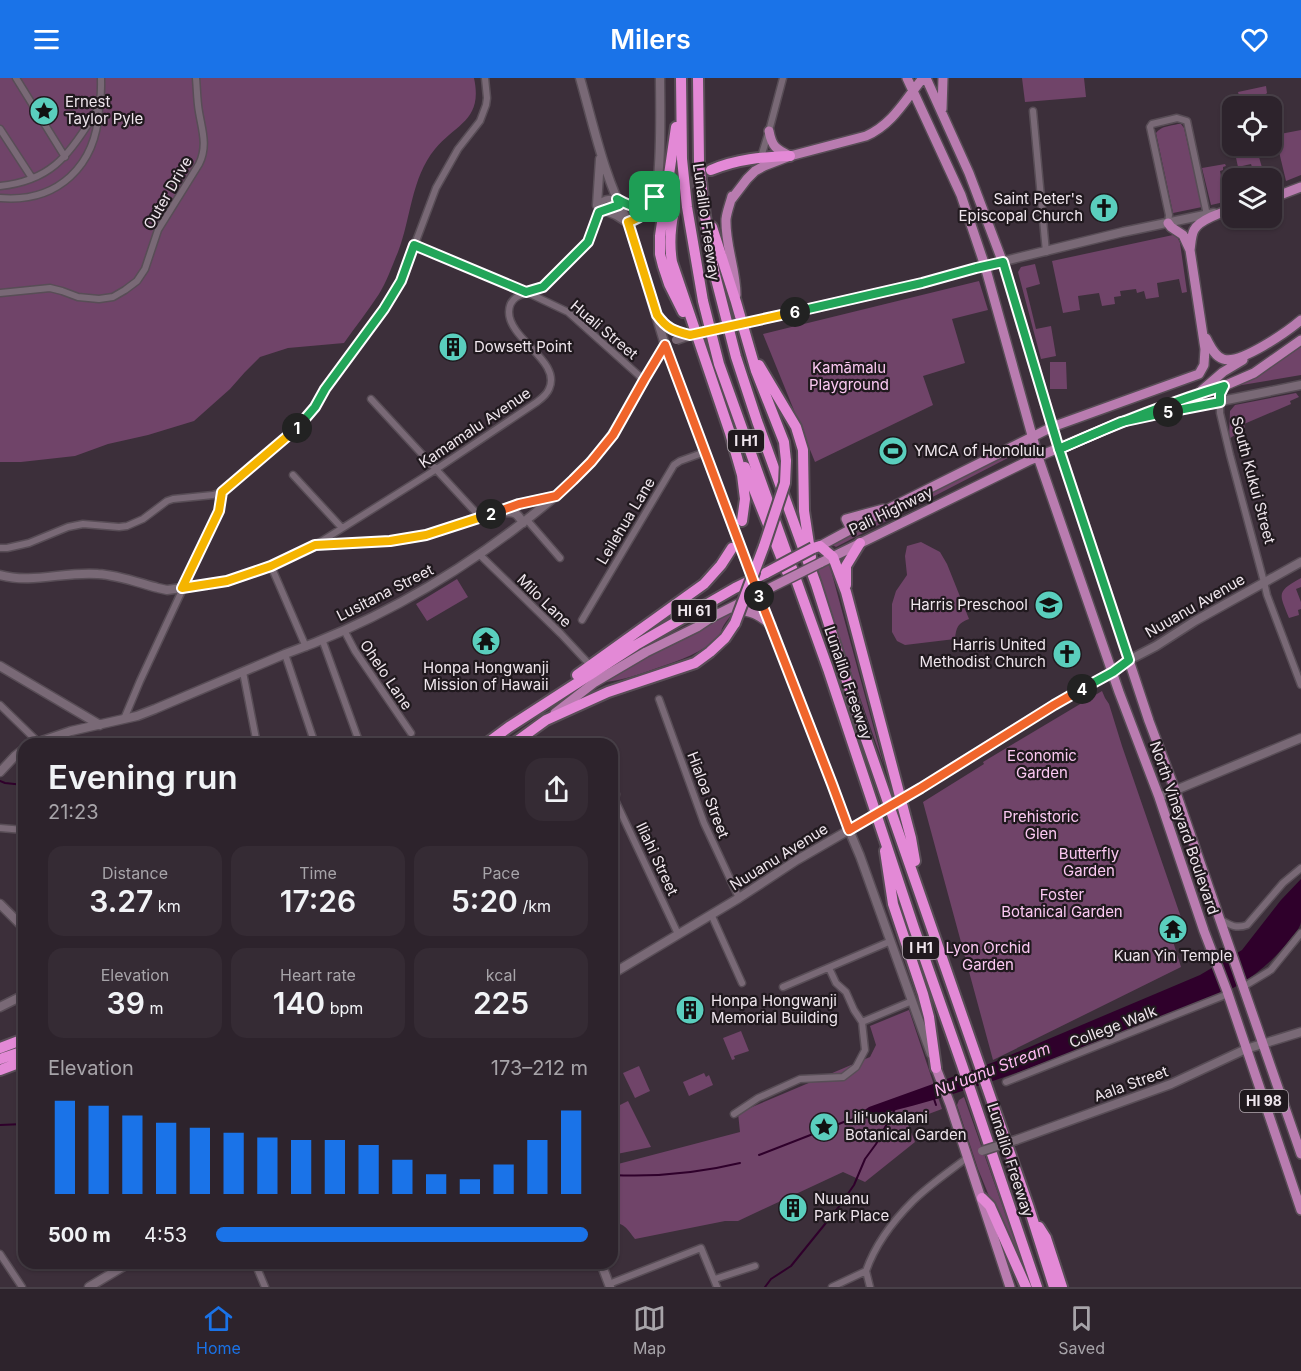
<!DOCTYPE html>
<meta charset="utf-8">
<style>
body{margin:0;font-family:Inter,sans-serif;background:#352b34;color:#f1f3f6;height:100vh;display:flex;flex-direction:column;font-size:22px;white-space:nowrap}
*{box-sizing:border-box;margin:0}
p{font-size:20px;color:#a7a4a9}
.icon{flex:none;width:33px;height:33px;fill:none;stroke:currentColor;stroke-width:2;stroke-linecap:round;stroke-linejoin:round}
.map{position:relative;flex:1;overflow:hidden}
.panel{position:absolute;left:18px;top:660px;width:600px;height:531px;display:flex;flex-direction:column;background:#2d232c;border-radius:18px;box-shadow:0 2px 4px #0004,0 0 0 2px #484048}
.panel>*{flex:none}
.buttons{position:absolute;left:1222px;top:18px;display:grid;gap:12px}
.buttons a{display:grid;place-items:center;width:60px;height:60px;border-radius:12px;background:#2d232c;box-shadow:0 2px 4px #0004,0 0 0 2px #484048;font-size:30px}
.pin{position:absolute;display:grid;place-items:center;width:51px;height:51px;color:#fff;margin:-26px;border-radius:12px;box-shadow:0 3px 9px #0006}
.km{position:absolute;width:30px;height:30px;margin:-15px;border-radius:50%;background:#222;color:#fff;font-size:16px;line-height:30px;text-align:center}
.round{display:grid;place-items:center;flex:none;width:63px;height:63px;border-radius:18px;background:#352b34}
.head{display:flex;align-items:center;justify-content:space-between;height:102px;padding:0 30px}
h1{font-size:33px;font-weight:600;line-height:45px}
.metrics{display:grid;grid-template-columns:repeat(3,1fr);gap:9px;height:102px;padding:6px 30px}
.metrics div{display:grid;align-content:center;border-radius:15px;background:#352b34;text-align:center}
.metrics b{font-size:30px;font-weight:600}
.metrics small{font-size:16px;font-weight:400}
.metrics p{font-size:16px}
.chart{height:168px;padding:12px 30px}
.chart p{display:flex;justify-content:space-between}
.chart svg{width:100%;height:108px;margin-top:6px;stroke:#1a73e8;stroke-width:6}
ul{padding:0 30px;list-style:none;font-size:20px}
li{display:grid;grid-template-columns:96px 72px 1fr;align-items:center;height:45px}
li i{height:15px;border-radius:8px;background:#1a73e8}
header{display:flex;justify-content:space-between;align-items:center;height:78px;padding:0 30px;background:#1a73e8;color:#fff;font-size:27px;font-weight:600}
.menu{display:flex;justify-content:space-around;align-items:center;height:84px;border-top:2px solid #484048;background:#2d232c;font-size:16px;color:#a7a4a9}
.menu a{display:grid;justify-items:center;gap:3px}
.menu .selected{color:#1a73e8}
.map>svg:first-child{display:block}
.green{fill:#704469}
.water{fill:#2f002b}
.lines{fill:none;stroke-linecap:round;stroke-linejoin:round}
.stream{stroke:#2f002b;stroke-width:2}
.highway-tunnel{stroke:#574a55;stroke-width:10;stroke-dasharray:10 5;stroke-linecap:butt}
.street-casing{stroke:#584d56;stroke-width:9}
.secondary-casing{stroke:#584d56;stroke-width:11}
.primary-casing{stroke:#584d56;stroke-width:12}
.highway-casing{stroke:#584d56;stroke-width:14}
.street{stroke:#796976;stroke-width:6}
.secondary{stroke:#796976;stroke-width:8}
.primary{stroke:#b97cb0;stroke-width:9}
.highway{stroke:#e389d6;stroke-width:10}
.secondary-bridge-casing{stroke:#584d56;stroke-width:11;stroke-linecap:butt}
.primary-bridge-casing{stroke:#584d56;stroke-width:12;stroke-linecap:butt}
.highway-bridge-casing{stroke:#584d56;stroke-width:14;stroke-linecap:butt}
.secondary-bridge{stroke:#796976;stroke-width:8}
.primary-bridge{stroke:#b97cb0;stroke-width:9}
.highway-bridge{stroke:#e389d6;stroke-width:10}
.split-1-casing{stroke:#fff;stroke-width:12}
.split-2-casing{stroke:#fff;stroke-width:12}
.split-3-casing{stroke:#fff;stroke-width:12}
.split-4-casing{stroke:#fff;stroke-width:12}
.split-5-casing{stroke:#fff;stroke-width:12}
.split-6-casing{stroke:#fff;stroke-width:12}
.split-7-casing{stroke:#fff;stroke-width:12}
.split-1{stroke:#22a559;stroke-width:8}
.split-2{stroke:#f5b400;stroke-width:8}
.split-3{stroke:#f0652b;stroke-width:8}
.split-4{stroke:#f0652b;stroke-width:8}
.split-5{stroke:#22a559;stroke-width:8}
.split-6{stroke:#22a559;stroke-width:8}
.split-7{stroke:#f5b400;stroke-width:8}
.labels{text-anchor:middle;stroke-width:4.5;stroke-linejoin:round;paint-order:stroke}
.shield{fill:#20191e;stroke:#b1a8af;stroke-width:1.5}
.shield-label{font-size:14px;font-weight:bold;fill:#efe6ed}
.poi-label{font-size:15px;fill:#efe6ed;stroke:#20191e;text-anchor:start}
.street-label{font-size:15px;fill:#efe6ed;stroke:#20191e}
.park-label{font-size:15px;fill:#fcc9f3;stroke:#20191e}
.water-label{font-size:16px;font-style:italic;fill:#febbf2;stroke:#20191e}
</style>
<header><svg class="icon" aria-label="menu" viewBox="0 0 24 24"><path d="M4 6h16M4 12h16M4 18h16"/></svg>Milers<svg class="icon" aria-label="heart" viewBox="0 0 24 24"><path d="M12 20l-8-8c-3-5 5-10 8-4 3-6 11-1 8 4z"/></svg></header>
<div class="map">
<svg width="1301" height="1209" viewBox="0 0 1301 1209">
<rect width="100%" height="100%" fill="#3c2f3a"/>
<path class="green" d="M0,0H474C483,42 457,45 435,71C411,100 411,141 398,174C392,188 387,203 379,216C368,233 355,249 344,265L288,270L260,279L245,294L230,311L194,343L148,357L108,366L75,378L21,384H0Z
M1022,0H1084L1086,19L1025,24Z
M1266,8L1267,15L1256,25V28H1242L1238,14Z
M1178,46H1181L1184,50L1202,129L1173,135L1156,55C1161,48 1170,48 1178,46Z
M1301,52V97L1286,103L1275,57Z
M1257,72L1265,100H1240L1253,97V94L1255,93L1254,89H1252L1251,86L1238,89L1235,75Z
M1225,86L1226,88L1223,89V92L1220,93L1222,104L1228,103L1233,122L1211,127L1202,90Z
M1173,157L1177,158L1180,165L1187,214L1182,215L1179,201L1157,205L1159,219L1146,221L1144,213L1137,215L1136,211L1120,213L1121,218L1114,219L1115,226L1102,228L1099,215L1078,218L1080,232L1063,235L1052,183Z
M1035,186L1040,206L1026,210L1036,251L1051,248L1056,278L1041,281L1018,194L1021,189Z
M979,203L988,232L952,241L965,285L923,298L933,327L815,384L763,256Z
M1301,268V297L1230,309L1248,303L1295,273Z
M1066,284L1067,311H1050V284Z
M1296,315L1299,319L1290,323L1291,326L1244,346L1245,350L1229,361L1230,333L1235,327Z
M1026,369L1027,370L836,469L828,464L1018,371Z
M921,464L940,474L947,486L969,541C958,545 956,549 955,561L905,567L897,563L892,554V526L896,513L907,497L905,478L907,468Z
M829,485L884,688L844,574L817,489Z
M1301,500V509L1296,511L1301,524V531L1298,532L1299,537L1289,540C1279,515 1276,514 1301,500Z
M457,501L468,519L427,543L416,526Z
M733,534C729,541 720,549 721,557C702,575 681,582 657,590C640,596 624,602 606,604L620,592L726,537Z
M1102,613L1105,620L1109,626L1122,668L1185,851L1171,857L1181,889L993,982L923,724L984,686L983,684Z
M909,932L942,1031L907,1044L915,1064L865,1104L843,1094L738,1143H725L635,1161C628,1152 624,1144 612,1145V1086H618L740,1054L738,1035L870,979L876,967L870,948Z
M741,953L749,973L734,978L735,981L732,982L723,960Z
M639,988L650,1013L635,1020L623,995Z
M704,995L706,999L709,997L713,1007L689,1018L683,1004Z
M964,1019L1031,1209L989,1118L978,1091L957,1027L959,1022Z
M628,1023L651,1069L612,1077V1031Z"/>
<path class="water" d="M1301,801C1301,815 1301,831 1301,844C1300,850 1295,855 1291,860C1268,891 1233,915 1195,926C1082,970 969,1019 848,1043L869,1029L994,984L1200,897L1242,872L1281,822Z"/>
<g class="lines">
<path class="stream" d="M0,703L5,705L24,707
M933,1018L936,1027
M0,1047L24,1046
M759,1077L849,1042
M612,1097C654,1099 699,1095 740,1085
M765,1209L771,1201L791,1188L838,1130L854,1107L865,1081L876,1066L896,1029"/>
<path class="highway-tunnel" d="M674,133C683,109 689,105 711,92"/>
<g class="street-casing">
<path id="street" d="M16,0L65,79
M1033,33L1046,174
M0,51L32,100
M761,79L769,53L783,0
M0,108C49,103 68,79 92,40C94,37 96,35 97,32C102,24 101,9 101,0
M0,120C58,125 96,88 99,31
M597,127C603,121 608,120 617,121
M1168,145L1169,137L1150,49L1152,46L1177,40L1187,43L1207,137
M414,167L526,214L568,234L644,302
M0,215L50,210L62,213L78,219L99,221L113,219L125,212L137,203L145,191L158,152L199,86C208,68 202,52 199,34C197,23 197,11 196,0
M1224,308L1220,316V335L1230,377L1264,504L1267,517L1301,607
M371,321L480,439
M293,397L342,450
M527,442L560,480
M317,466L435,392L537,324C541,321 547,316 549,311C562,283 509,262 509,234C509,214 531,216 543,209C550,204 584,170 588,163C593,154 595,142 600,133L619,127
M0,470H7L29,465L68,449L83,446L119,449L127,448L143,441L167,423L173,421L213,417L222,414L296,350L308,338L315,329L325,311L384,231L401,203L436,110L458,71L480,43L486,27L487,20L485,0
M480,477L561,556L590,587
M271,488L306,569
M582,542L674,387L680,383L705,374
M344,552L355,573L411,655
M322,561L360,666
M285,576L315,666
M243,594L257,666
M659,621L704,745L739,820
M0,627L37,663
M124,641L140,603L219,433L222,414
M616,716L615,722L678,856
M0,750L24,752
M711,836L742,905
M1221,842C1230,847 1236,851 1247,847L1283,805L1301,790
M829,890L836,905L846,914L854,932L862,944
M783,909L891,863
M1243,909L1271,892L1301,855
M1006,1004L1228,916
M734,1036L758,1020L800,1001L843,999L856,989L865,972L862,944L912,923
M0,1176L22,1209
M255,1185L265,1209
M866,1193L870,1209
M715,1201L755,1188
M609,1206L701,1170L717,1209
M832,1209L866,1193C875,1167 893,1143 913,1123C929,1107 950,1093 968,1079"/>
</g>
<g class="secondary-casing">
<path id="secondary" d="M580,0C594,49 604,99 628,144L665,267L758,516L771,547L832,706L849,752L860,778L931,976
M617,121C632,130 640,133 655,119
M597,127L600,81
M604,132L616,137L627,144
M628,144C636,142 645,137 651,130C663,113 660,25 660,0
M659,240C668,251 677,253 690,257
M759,242L923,205L976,190L1123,154L1214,135
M1142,339L1301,307
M504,434C516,434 517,435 523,445
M0,497C32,506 66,493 98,496C118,497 139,505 158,510L167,512L182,510L227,503L271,488L315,467L390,463L426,457L519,426L555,418
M0,588L100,647
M33,666L71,653L137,638L155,631L285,576C367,547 444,504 513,452C541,431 569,409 592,383C622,348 641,305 665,267
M0,694L15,678L24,671
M909,717L1054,627L1113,594L1129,582L1156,568L1195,543L1301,484
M1159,719L1301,660
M0,826L24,850
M612,896L739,820L797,782L849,752
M0,929L24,917
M1016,1062L1171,1006L1246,971L1301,954
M601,1185L610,1209
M89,1209L129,1185"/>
</g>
<g class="primary-casing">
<path id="primary" d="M907,0L961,117L985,188L1038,379L1119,614L1159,719L1204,853L1227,913L1301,1132
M926,0L969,95L1003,185L1059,371L1149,643L1175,712L1301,1076
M942,31L943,0
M769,53C772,69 776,71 790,78
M732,118C730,126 727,133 726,141C725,167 736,191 736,217
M1272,120L1301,109
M731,122L747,101L755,93L764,88L790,78L866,58C893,46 905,22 923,0
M1168,145L1171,149L1183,157L1190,172
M1206,260C1210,267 1214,278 1223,281C1240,287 1288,253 1301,242
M1201,313L1223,294L1243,282
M851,451L846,441L883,431
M820,468L894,428L1052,349L1199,296L1204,287L1205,271L1190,172C1191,166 1191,158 1194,152C1199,142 1222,134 1233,131
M820,485L1030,382L1121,344L1197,316L1224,308L1254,295L1301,262
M735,532C752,533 758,536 771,547
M555,635L595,604L646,574L697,549L712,539L768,511
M936,990L950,1026L1010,1209"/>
</g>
<g class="highway-casing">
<path id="highway" d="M681,0L682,81L687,129L703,223L719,286L828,591L914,850L962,987L1037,1209
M698,0L699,84L705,138L714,193L736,279L757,343L816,506L859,641L1029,1130L1054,1209
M676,49L660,158V176L663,188L669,206L683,234
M711,92C737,81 762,79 790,78
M674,133C670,151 669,166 672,184L730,355L742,397L745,421L742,443
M712,149L736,224L756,293L784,364L786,383
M759,287L796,349L803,372L804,433L811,479
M745,389L787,494
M813,470L820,468L833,479L846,514L911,760L915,783
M846,507V488L860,465
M577,597L704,506L721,487L732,470
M486,666L509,649L636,567L735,510L766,495
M513,666L546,642L608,614L695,585L710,574L725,560L735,545
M885,773L893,826L923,916L929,939L936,990
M0,970L24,961
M0,981L24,973
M0,992L24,983
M982,1120L990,1128L1026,1209
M1039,1149L1046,1160L1062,1209"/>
</g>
<use href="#street" class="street"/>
<use href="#secondary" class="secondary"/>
<use href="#primary" class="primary"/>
<use href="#highway" class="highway"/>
<g class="secondary-bridge-casing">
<path id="secondary-bridge" d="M676,262L690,257L759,242
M849,752L909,717
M982,1073L1016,1062"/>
</g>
<g class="primary-bridge-casing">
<path id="primary-bridge" d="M768,511L820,485"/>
</g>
<g class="highway-bridge-casing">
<path id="highway-bridge" d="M766,495L813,470
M735,545L764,468L785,405L786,383"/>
</g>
<use href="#secondary-bridge" class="secondary-bridge"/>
<use href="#primary-bridge" class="primary-bridge"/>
<use href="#highway-bridge" class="highway-bridge"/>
</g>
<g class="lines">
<g class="split-1-casing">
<path id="split-1" d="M297,350L315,329L325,311L384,231L401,203L414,167L526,214L543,209L588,164L599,134L619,127L617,121C633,130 641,133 655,119"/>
</g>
<g class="split-2-casing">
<path id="split-2" d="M297,350L222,414L219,433L182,510L227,503L271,488L315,467L390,463L426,457L491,436"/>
</g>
<g class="split-3-casing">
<path id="split-3" d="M491,436L519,426L556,418L573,402L591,384L613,357L644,302L665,267L759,518"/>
</g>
<g class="split-4-casing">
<path id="split-4" d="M759,518L832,706L849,752L921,710L1054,627L1082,611"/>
</g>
<g class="split-5-casing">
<path id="split-5" d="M1082,611L1113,594L1129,582L1059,371C1113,347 1167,325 1224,308L1220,316V324L1168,334"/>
</g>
<g class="split-6-casing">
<path id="split-6" d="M795,234L922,205L976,190L1003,184L1059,371L1121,344L1168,334"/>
</g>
<g class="split-7-casing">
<path id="split-7" d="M655,119C651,133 641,140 628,144L657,237C667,251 674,253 690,257L795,234"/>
</g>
<use href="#split-1" class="split-1"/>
<use href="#split-2" class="split-2"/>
<use href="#split-3" class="split-3"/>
<use href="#split-4" class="split-4"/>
<use href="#split-5" class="split-5"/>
<use href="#split-6" class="split-6"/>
<use href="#split-7" class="split-7"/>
</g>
<defs>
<g id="sight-disc" transform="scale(1.5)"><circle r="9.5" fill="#5acebd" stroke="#20191e"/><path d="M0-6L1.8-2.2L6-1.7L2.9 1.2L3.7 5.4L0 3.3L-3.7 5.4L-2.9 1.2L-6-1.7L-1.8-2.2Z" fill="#111"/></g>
<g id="church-disc" transform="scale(1.5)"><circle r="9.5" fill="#5acebd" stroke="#20191e"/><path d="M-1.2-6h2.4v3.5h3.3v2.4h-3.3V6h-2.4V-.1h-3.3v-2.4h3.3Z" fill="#111"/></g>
<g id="building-disc" transform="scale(1.5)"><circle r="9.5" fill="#5acebd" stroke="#20191e"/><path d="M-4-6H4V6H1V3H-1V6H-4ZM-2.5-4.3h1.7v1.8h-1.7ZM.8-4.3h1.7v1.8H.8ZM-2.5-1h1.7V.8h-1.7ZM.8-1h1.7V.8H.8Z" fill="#111"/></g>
<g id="stadium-disc" transform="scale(1.5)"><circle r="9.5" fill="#5acebd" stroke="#20191e"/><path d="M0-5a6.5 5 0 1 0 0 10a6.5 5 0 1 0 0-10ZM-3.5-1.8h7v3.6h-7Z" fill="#111"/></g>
<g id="school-disc" transform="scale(1.5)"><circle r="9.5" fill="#5acebd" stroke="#20191e"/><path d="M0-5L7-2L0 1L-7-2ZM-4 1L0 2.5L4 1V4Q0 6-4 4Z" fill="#111"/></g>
<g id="temple-disc" transform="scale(1.5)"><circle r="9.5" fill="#5acebd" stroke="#20191e"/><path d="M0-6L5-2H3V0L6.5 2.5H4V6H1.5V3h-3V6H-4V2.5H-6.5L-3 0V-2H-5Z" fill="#111"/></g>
</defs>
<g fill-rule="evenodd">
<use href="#sight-disc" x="44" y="33"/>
<use href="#church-disc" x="1104" y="130"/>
<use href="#building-disc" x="453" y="269"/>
<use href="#stadium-disc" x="893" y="373"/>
<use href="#school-disc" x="1049" y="527"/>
<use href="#temple-disc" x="486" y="563"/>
<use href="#church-disc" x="1067" y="576"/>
<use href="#temple-disc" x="1173" y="851"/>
<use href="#building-disc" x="690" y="932"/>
<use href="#sight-disc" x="824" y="1049"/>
<use href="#building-disc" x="793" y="1130"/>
</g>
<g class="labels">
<g class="shield">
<rect x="728" y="352" width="36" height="22" rx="4.5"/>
<rect x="671.5" y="522" width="45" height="22" rx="4.5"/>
<rect x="903" y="859" width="36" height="22" rx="4.5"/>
<rect x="1240" y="1012" width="48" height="22" rx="4.5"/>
</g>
<g class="shield-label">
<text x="746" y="368">I H1</text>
<text x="694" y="538">HI 61</text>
<text x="921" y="875">I H1</text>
<text x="1264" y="1028">HI 98</text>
</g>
<g class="poi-label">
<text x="65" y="29">Ernest<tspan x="65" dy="17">Taylor Pyle</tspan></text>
<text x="1083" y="126" text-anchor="end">Saint Peter's<tspan x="1083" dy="17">Episcopal Church</tspan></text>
<text x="474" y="274">Dowsett Point</text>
<text x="914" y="378">YMCA of Honolulu</text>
<text x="1028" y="532" text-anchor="end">Harris Preschool</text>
<text x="1046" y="572" text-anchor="end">Harris United<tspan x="1046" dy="17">Methodist Church</tspan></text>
<text x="486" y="595" text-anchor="middle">Honpa Hongwanji<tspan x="486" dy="17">Mission of Hawaii</tspan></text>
<text x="1173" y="883" text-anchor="middle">Kuan Yin Temple</text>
<text x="711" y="928">Honpa Hongwanji<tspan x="711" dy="17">Memorial Building</tspan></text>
<text x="845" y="1045">Lili'uokalani<tspan x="845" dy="17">Botanical Garden</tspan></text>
<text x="814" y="1126">Nuuanu<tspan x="814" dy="17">Park Place</tspan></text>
</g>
<g class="street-label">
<text transform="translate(168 115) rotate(-60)" y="5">Outer Drive</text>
<text transform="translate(706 144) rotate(82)" y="5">Lunalilo Freeway</text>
<text transform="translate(604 252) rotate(40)" y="5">Huali Street</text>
<text transform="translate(475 350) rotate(-34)" y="5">Kamamalu Avenue</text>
<text transform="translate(1253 402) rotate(75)" y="5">South Kukui Street</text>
<text transform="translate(891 433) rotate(-26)" y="5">Pali Highway</text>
<text transform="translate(626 443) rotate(-59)" y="5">Leilehua Lane</text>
<text transform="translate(385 515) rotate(-27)" y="5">Lusitana Street</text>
<text transform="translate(544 523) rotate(44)" y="5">Milo Lane</text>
<text transform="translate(1195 528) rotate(-30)" y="5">Nuuanu Avenue</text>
<text transform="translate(386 597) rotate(56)" y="5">Ohelo Lane</text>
<text transform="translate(848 605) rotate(71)" y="5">Lunalilo Freeway</text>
<text transform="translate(708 717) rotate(69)" y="5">Hialoa Street</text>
<text transform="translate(1184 750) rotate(71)" y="5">North Vineyard Boulevard</text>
<text transform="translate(779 779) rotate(-32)" y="5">Nuuanu Avenue</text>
<text transform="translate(657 781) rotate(65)" y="5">Iliahi Street</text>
<text transform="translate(1113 949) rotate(-21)" y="5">College Walk</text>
<text transform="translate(1131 1006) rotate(-20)" y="5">Aala Street</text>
<text transform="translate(1010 1082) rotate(72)" y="5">Lunalilo Freeway</text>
</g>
<g class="park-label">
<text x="849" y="295">Kamāmalu<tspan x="849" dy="17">Playground</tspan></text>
<text x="1042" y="683">Economic<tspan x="1042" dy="17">Garden</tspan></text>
<text x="1041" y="744">Prehistoric<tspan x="1041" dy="17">Glen</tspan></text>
<text x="1089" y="781">Butterfly<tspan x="1089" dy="17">Garden</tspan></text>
<text x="1062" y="822">Foster<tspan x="1062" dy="17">Botanical Garden</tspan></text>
<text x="988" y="875">Lyon Orchid<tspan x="988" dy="17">Garden</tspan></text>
</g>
<g class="water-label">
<text transform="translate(992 991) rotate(-21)" y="6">Nuʻuanu Stream</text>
</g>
</g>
</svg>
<div class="buttons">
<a><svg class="icon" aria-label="locate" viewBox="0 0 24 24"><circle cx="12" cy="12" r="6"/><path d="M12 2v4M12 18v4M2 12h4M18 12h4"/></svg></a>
<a><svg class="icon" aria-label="layers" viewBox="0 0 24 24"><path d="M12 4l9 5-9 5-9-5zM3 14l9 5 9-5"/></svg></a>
</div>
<div class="pin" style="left:655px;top:119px;background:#1e9e55"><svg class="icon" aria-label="arrive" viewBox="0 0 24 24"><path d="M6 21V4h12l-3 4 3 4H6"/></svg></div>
<b class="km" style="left:297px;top:350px">1</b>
<b class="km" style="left:491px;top:436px">2</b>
<b class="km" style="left:759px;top:518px">3</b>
<b class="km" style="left:1082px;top:611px">4</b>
<b class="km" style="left:1168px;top:334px">5</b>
<b class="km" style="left:795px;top:234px">6</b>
<section class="panel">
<div class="head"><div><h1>Evening run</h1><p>21:23</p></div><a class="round"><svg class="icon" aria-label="share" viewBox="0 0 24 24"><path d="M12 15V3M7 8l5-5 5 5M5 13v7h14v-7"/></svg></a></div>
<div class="metrics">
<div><p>Distance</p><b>3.27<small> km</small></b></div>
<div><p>Time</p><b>17:26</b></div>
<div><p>Pace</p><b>5:20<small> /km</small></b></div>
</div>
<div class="metrics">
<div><p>Elevation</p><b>39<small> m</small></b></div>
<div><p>Heart rate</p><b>140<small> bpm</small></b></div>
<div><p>kcal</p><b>225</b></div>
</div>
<div class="chart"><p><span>Elevation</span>173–212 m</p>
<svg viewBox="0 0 160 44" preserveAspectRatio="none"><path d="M5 44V6M15 44V8M25 44V12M35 44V15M45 44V17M55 44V19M65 44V21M75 44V22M85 44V22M95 44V24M105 44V30M115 44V36M125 44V38M135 44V32M145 44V22M155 44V10"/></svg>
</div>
<ul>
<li><b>500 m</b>4:53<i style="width:100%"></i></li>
</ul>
</section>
</div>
<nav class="menu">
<a class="selected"><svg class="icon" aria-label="home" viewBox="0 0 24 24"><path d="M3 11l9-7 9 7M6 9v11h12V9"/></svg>Home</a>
<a><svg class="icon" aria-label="map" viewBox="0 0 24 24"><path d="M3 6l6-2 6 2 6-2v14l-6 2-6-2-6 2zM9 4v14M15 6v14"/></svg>Map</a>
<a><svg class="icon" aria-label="saved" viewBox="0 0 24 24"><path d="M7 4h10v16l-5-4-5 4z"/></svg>Saved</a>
</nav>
